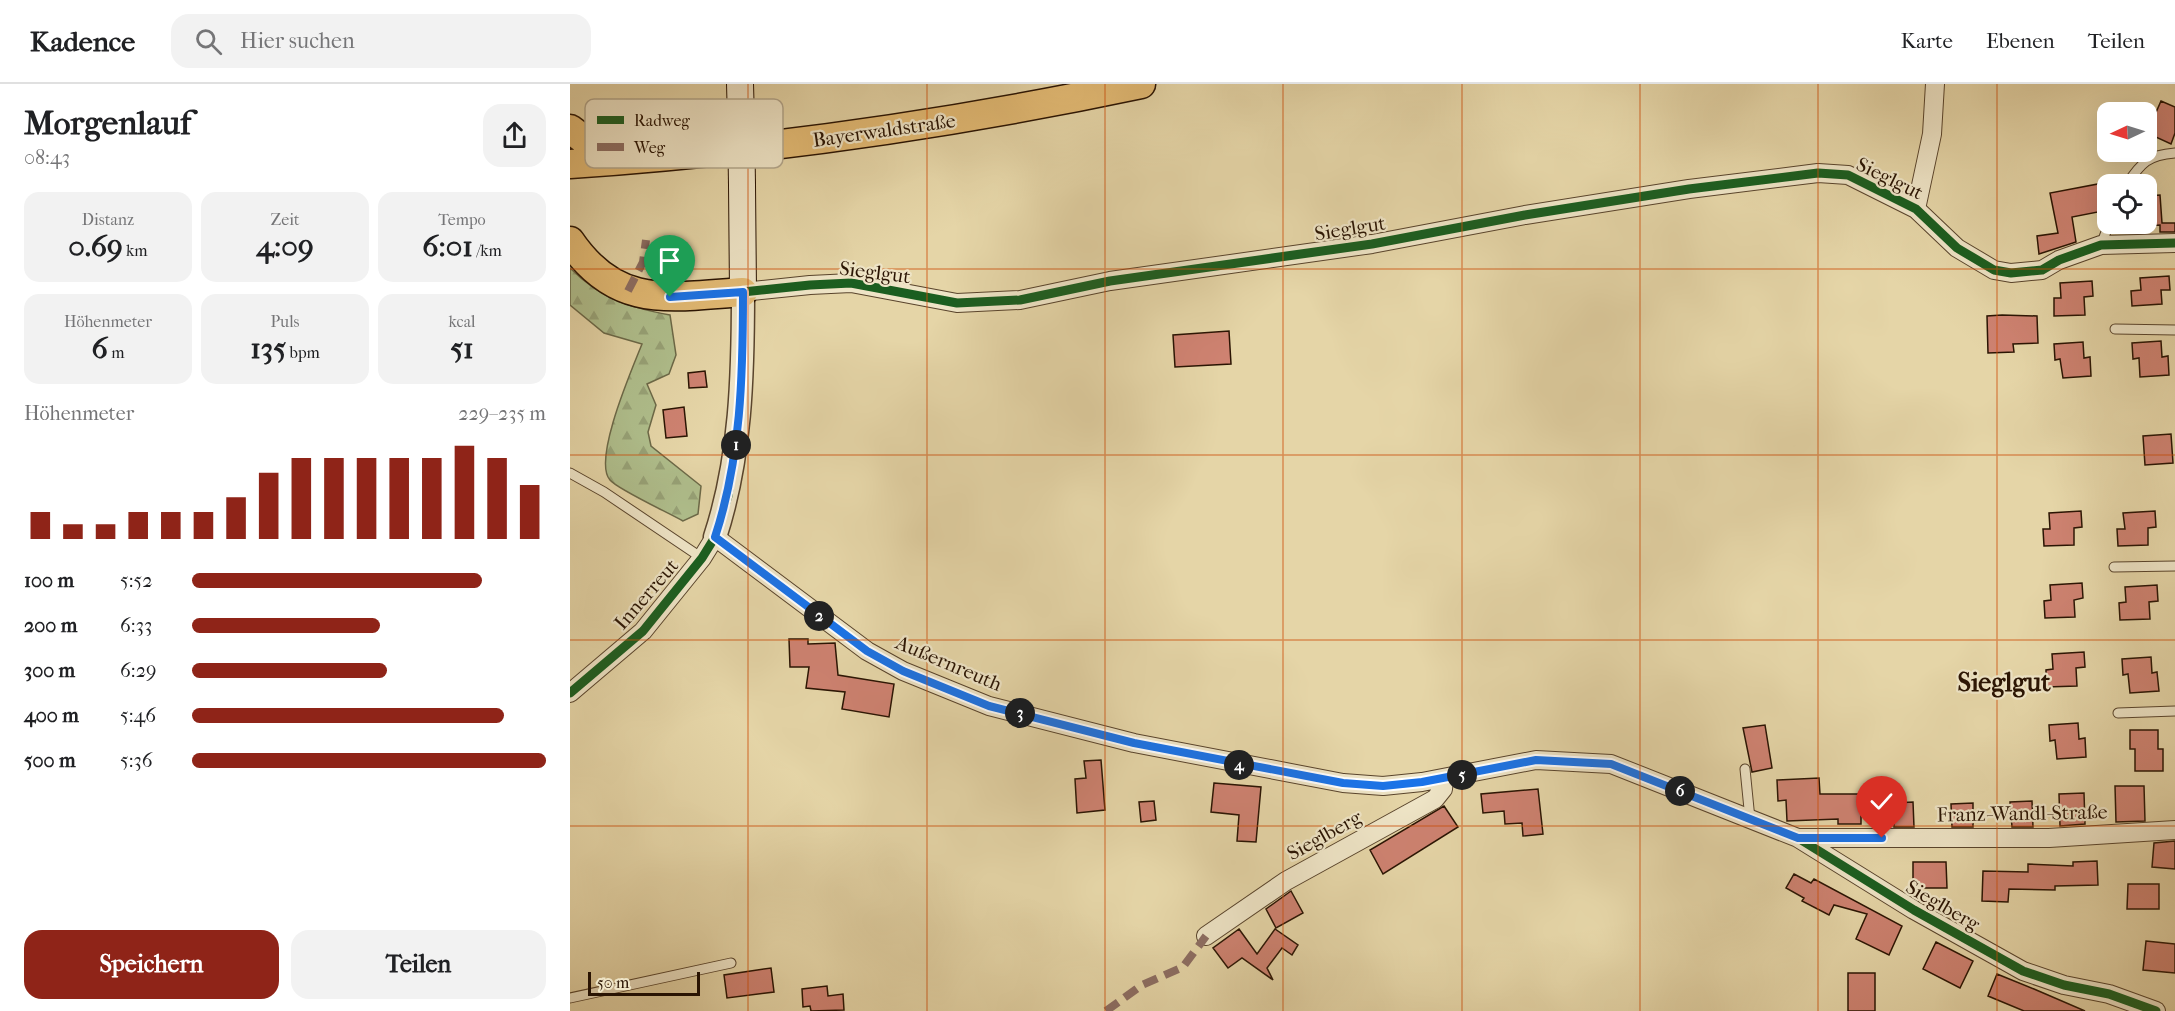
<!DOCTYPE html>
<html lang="de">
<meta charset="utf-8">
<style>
body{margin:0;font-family:"IM FELL French Canon",serif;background:#f2f2f2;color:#202124;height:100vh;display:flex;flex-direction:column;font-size:22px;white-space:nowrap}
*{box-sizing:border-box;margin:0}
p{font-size:20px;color:#757577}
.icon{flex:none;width:33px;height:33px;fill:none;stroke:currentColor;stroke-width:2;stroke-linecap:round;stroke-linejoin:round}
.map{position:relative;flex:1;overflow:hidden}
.details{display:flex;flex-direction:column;background:#fff;width:570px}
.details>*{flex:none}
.needle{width:39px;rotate:266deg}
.controls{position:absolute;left:1527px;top:18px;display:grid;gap:12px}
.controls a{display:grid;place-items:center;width:60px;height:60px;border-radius:12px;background:#fff;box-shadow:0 6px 24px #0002;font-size:30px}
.scale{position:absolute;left:18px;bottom:15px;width:112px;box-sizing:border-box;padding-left:6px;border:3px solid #2a1403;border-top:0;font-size:16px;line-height:21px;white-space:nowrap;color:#2a1403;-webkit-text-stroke:4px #eee4c6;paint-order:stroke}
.pin{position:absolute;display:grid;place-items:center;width:51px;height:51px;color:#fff;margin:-62px -26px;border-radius:50% 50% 50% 0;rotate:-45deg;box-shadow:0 0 6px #0007}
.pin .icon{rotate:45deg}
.km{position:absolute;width:30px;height:30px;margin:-15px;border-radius:50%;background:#222;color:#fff;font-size:16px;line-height:30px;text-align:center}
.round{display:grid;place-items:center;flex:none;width:63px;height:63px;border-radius:18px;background:#f2f2f2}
.head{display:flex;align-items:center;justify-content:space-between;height:102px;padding:0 24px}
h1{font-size:33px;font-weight:700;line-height:45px}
.metrics{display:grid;grid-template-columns:repeat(3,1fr);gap:9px;height:102px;padding:6px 24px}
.metrics div{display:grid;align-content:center;border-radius:15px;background:#f2f2f2;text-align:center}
.metrics b{font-size:30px;font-weight:700}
.metrics small{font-size:16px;font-weight:400}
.metrics p{font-size:16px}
.chart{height:168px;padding:12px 24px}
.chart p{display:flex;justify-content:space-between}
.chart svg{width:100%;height:108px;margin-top:6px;stroke:#8f2418;stroke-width:6}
.primary-button{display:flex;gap:12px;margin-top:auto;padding:12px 24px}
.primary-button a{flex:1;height:69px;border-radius:18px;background:#8f2418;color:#fff;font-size:24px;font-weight:700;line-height:69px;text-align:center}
.primary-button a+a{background:#f2f2f2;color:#202124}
ul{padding:0 24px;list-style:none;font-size:20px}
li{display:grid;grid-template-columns:96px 72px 1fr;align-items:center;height:45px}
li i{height:15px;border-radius:8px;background:#8f2418}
header{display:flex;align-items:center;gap:36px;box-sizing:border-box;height:84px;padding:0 30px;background:#fff;border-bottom:2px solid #e0e0e0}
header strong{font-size:28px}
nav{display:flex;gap:33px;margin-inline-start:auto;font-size:21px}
.search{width:420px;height:54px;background:#f2f2f2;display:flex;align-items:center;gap:15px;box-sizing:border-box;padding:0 21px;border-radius:18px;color:#757577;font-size:22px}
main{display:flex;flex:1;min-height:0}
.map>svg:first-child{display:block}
.forest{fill:url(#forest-firs);stroke:#6c6948;stroke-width:1.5}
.building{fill:#ce8271;stroke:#2a1403;stroke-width:1.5}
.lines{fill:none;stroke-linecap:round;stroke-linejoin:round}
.service-casing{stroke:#59442c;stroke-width:11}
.minor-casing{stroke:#59442c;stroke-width:20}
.tertiary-casing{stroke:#59442c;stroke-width:25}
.secondary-casing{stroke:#2a1403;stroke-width:28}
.primary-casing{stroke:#2a1403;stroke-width:31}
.service{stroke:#eee4c6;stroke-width:9}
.minor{stroke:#eee4c6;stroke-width:18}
.tertiary{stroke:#eee4c6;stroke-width:22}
.secondary{stroke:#eee4c6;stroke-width:26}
.primary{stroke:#e2ba74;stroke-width:28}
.secondary-bridge-casing{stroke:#2a1403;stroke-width:28;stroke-linecap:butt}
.secondary-bridge{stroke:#eee4c6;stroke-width:26}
.quiet{stroke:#8d6e63;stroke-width:8;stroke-dasharray:15 8;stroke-linecap:butt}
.cycleway-casing{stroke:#eee4c6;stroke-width:13}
.cycleway{stroke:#1b5e20;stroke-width:9}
.route-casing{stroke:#fff;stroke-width:12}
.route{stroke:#1a73e8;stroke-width:8}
.grid{fill:none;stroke:#cc4f0b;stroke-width:1.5;stroke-opacity:0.55}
.labels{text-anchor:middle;stroke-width:4.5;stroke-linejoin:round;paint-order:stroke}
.street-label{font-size:20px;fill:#2a1403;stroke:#eee4c6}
.district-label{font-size:26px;font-weight:bold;fill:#2a1403;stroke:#eee4c6}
.key{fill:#eee4c6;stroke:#b3a68c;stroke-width:1.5}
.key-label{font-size:16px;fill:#2a1403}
</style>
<header>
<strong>Kadence</strong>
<div class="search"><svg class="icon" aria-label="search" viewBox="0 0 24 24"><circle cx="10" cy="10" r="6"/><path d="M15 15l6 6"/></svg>Hier suchen</div>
<nav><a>Karte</a><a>Ebenen</a><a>Teilen</a></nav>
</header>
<main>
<section class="details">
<div class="head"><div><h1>Morgenlauf</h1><p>08:43</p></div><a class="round"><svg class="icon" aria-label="share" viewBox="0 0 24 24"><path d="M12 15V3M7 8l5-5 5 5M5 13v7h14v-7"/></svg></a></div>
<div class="metrics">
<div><p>Distanz</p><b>0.69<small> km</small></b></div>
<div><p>Zeit</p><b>4:09</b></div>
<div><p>Tempo</p><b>6:01<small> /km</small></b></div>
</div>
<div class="metrics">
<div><p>Höhenmeter</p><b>6<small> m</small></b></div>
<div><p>Puls</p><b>135<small> bpm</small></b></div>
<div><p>kcal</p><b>51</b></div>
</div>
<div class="chart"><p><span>Höhenmeter</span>229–235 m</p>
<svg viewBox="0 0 160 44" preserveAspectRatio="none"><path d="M5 44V33M15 44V38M25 44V38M35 44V33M45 44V33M55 44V33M65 44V27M75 44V17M85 44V11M95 44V11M105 44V11M115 44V11M125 44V11M135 44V6M145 44V11M155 44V22"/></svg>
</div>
<ul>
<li><b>100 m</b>5:52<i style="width:82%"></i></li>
<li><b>200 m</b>6:33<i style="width:53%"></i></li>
<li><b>300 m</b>6:29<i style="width:55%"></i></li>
<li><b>400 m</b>5:46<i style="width:88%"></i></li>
<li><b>500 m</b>5:36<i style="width:100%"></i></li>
</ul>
<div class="primary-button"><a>Speichern</a><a>Teilen</a></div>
</section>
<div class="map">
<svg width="1605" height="927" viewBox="0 0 1605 927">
<defs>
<pattern id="forest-firs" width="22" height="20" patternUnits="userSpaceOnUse" patternTransform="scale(1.5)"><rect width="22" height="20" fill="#afbe8c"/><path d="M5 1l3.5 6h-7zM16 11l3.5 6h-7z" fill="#97a277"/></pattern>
</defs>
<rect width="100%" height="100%" fill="#e5d5a7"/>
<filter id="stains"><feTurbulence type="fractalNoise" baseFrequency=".00333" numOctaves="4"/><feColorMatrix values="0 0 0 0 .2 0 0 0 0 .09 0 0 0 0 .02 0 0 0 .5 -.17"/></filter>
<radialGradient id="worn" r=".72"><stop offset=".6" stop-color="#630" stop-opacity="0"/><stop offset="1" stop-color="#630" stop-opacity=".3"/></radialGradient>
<path class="forest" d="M0,184C31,215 58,223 100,231L106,271L99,290L77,300L86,321L78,348L81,362L131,402L128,430L113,437C99,429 47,405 40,396C22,376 63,283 72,260L34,249L0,221Z"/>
<path class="building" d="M1591,17L1605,23V49L1601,60L1577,49Z
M1528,100L1533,127L1502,133L1506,158L1469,170L1467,152L1488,149L1480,109Z
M1590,111L1592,139H1605V148H1590V141L1576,142V112Z
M1599,192L1600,206H1591L1592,220L1562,222L1561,207L1571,206L1570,194Z
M1522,197L1523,212L1514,213L1515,231L1484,232V214H1491L1490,199Z
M1432,231L1467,232L1468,259L1443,260L1444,268L1418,269L1417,232Z
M659,247L661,280L605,283L603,251Z
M1591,257L1592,273L1598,272L1599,291L1570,293L1569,274L1563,275L1562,259Z
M1513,258L1514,274L1520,273L1521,292L1493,294L1490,275L1485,276L1484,260Z
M135,287L137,303L119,304L118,289Z
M114,323L117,352L96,354L93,326Z
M1601,350L1603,379L1575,381L1573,352Z
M1511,427L1512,443L1504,444V461L1474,462L1473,445H1480L1479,429Z
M1585,427L1586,443L1578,444V461L1548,462L1547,445H1555L1553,429Z
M1512,499L1513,514L1504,516L1505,533L1475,534L1474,517L1481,516L1480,501Z
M1587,501L1588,517L1579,518L1580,535L1550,536L1549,519L1556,518L1555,503Z
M219,555H238V560L265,559L268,591L324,600L319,633L272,625L275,608L236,604L239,583H220Z
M1514,568L1515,583L1506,584L1507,602L1476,603V586L1483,585L1482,570Z
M1581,573L1582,589L1587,588L1589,607L1560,609L1558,590L1553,591L1552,575Z
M1508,639L1509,655L1515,654L1516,673L1487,675L1485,656L1480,657L1479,641Z
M1195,641L1202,684L1182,688L1173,644Z
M1560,646H1588V665H1593V687H1565V665H1560Z
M531,676L535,726L507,729L505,695L516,694L514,677Z
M1249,694L1250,710H1291V740H1268V735L1217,737L1216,716L1208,717L1207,696Z
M644,699L691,703L686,758L667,757L669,731L641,728Z
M1545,702H1574L1575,737L1546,738Z
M968,705L973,750L953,752L952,739L935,740L934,727L913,729L911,710Z
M1514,709L1515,740L1490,742L1489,710Z
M584,717L586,736L571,738L569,718Z
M1462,717L1463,743H1442L1440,718Z
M1343,718L1344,743H1324V719Z
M1403,719V743H1382L1381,720Z
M874,722L888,743L813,790L800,766Z
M1605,757V785L1582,783L1584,759Z
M1527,777L1528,801L1485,802V806L1439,805L1438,818L1412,817L1413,787L1458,788V780L1503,782V778Z
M1343,778H1376L1377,804H1343Z
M1224,790L1241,799L1244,795L1332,842L1319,871L1286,855L1297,830L1264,821L1259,831L1232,817L1234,814L1216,804Z
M1558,800H1589V825H1557Z
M721,807L733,829L706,844L696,825Z
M669,845L687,870L705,845L728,861L722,871L712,864L697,884L703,896L672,874L658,884L643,864Z
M1576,857L1605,860V889L1573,886Z
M1366,858L1403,877L1390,904L1353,885Z
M201,884L204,908L157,914L154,891Z
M1278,889H1305V927H1278Z
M1427,890L1464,905L1515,927H1454L1418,912Z
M257,902L258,912L273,910L274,926L241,927L240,922L233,923L232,905Z"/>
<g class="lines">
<g class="service-casing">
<path id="service" d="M1557,100C1571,79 1578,71 1605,69
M1531,161L1539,140
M1545,245L1605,246
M0,389L34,408L132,474
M1544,483L1605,482
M1548,629L1605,627
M1175,685L1180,735
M0,914L161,879"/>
</g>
<g class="minor-casing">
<path id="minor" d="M1346,125L1362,50L1365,0
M173,208L240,201L281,199L387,219L450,216L540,197L802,160L955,131L1119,105L1248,89L1278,91L1346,125L1387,164L1424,186L1441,189L1472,186L1489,176L1531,161L1605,159
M0,609L73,547L132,474L145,453L297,567L333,587L419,622L564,659L773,699L813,702L852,698L966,676L1041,680L1228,754L1344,826L1453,887L1494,901L1539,910L1586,927
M1228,754H1479L1605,746
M636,852L716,797L865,715L873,705L874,695"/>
</g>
<g class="tertiary-casing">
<path id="tertiary" d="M145,453C171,374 173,291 173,208"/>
</g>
<g class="secondary-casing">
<path id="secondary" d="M170,0L171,36
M172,101L173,208"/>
</g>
<g class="primary-casing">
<path id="primary" d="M0,45L20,60L53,75
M0,80C192,67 382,40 571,0
M0,157C47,226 100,213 173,208"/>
</g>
<use href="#service" class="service"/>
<use href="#minor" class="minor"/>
<use href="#tertiary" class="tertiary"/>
<use href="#secondary" class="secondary"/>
<use href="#primary" class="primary"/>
<g class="secondary-bridge-casing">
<path id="secondary-bridge" d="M171,36L172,101"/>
</g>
<use href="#secondary-bridge" class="secondary-bridge"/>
<path class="quiet" d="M58,207L73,178L76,156
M536,927L572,901L613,883L636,852"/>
<g class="cycleway-casing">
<path id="cycleway" d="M145,453L297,567L333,587L419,622L564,659L773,699L813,702L852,698L966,676L1041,680L1228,754L1344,826L1453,887L1494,901L1539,910L1586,927
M0,609L73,547L132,474L145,453L158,412L171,313L173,208L240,201L281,199L387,219L450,216L540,197L802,160L955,131L1119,105L1248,89L1278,91L1346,125L1387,164L1424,186L1441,189L1472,186L1489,176L1531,161L1605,159"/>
</g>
<use href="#cycleway" class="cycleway"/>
</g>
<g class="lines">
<g class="route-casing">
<path id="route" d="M100,213L173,208C173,291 171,374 145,453L297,567L333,587L419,622L564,659L773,699L813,702L852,698L966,676L1041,680L1228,754H1312"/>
</g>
<use href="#route" class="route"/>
</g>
<path class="grid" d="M178,0V927M357,0V927M535,0V927M713,0V927M892,0V927M1070,0V927M1248,0V927M1427,0V927M0,185H1605M0,371H1605M0,556H1605M0,742H1605"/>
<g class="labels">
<g class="street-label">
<text transform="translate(314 46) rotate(-8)" y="7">Bayerwaldstraße</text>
<text transform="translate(1320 94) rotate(26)" y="7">Sieglgut</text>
<text transform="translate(780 144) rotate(-9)" y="7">Sieglgut</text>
<text transform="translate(305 188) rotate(7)" y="7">Sieglgut</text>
<text transform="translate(76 510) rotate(-49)" y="7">Innerreut</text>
<text transform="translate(379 579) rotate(23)" y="7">Außernreuth</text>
<text transform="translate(1452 729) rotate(-1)" y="7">Franz-Wandl-Straße</text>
<text transform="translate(754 751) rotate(-29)" y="7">Sieglberg</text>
<text transform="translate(1373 821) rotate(30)" y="7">Sieglberg</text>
</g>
<g class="district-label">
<text x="1434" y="607">Sieglgut</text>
</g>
</g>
<rect x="15" y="15" width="198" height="69" rx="9" class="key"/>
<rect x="27" y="32" width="27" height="8" fill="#1b5e20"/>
<rect x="27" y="59" width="27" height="8" fill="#8d6e63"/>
<g class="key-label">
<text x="64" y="42">Radweg</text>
<text x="64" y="69">Weg</text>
</g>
<rect width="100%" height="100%" filter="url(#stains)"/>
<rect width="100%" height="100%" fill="url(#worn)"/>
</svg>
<div class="controls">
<a><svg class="needle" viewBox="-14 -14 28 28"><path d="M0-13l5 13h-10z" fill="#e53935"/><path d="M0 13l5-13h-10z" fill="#757577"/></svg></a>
<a><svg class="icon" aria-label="locate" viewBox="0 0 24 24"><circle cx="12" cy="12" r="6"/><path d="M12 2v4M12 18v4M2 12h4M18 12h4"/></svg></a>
</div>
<div class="scale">50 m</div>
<div class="pin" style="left:100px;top:213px;background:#1e9e55"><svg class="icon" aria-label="arrive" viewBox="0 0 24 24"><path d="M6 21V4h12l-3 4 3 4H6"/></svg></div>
<div class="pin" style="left:1312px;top:754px;background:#d93025"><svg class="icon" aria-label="check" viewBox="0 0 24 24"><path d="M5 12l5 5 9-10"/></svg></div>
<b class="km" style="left:166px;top:361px">1</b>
<b class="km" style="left:249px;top:532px">2</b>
<b class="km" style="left:450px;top:629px">3</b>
<b class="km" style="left:669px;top:681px">4</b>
<b class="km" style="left:892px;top:691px">5</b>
<b class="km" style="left:1110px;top:707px">6</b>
</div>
</main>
